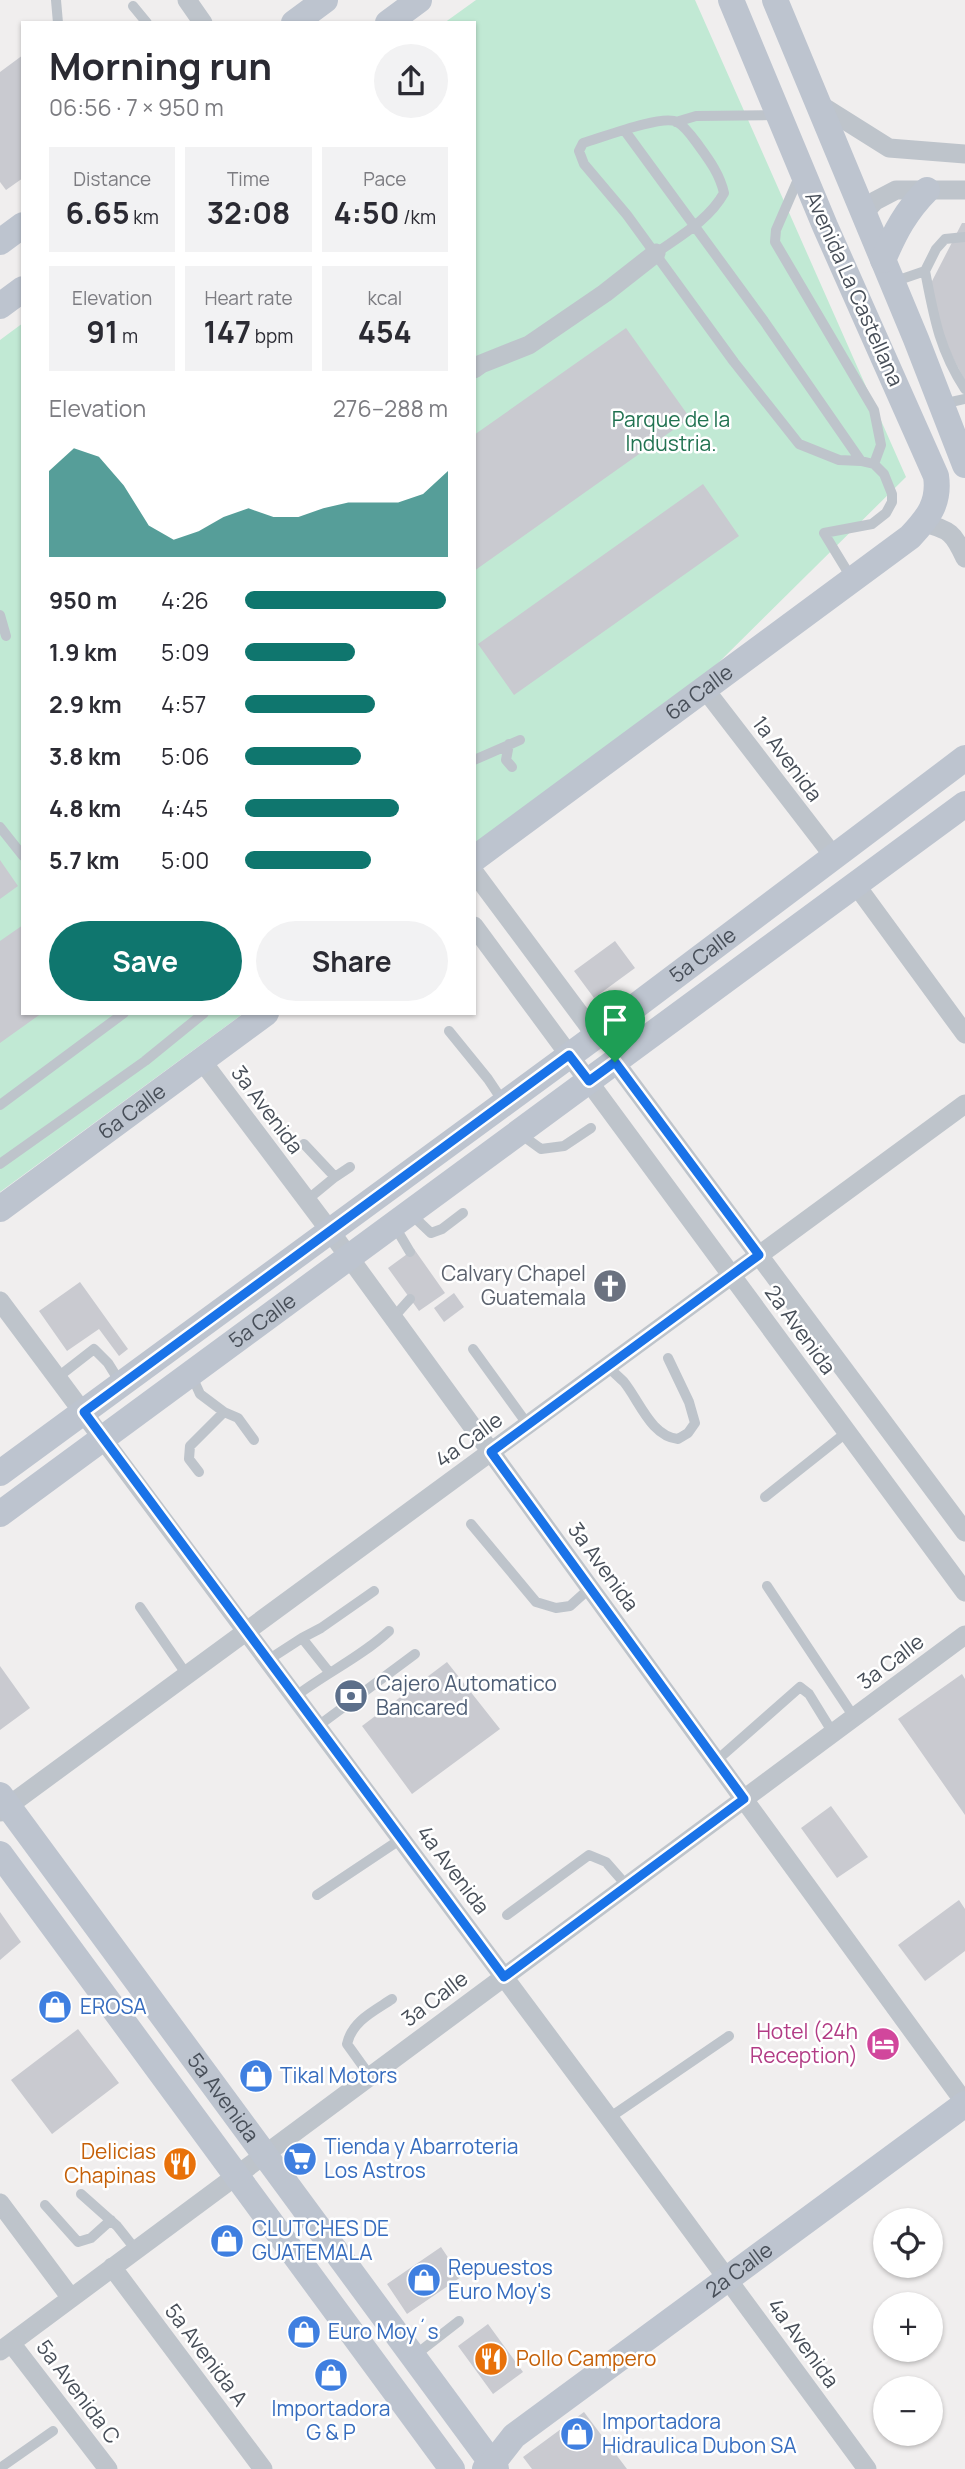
<!DOCTYPE html>
<meta charset="utf-8">
<style>
body{margin:0;font-family:Manrope,sans-serif;background:#f2f2f3;color:#2b2b33;height:100vh;display:flex;flex-direction:column;font-size:26px;white-space:nowrap}
*{box-sizing:border-box;margin:0}
p{font-size:23px;color:#7c7c81}
.icon{flex:none;width:38px;height:38px;fill:none;stroke:currentColor;stroke-width:2;stroke-linecap:round;stroke-linejoin:round}
.map{position:relative;flex:1;overflow:hidden}
.panel{position:absolute;left:21px;top:21px;width:455px;height:994px;display:flex;flex-direction:column;background:#fff;border-radius:0px;box-shadow:0 2px 5px #0004}
.panel>*{flex:none}
.fabs{position:absolute;left:873px;top:2208px;display:grid;gap:14px}
.fabs a{display:grid;place-items:center;width:70px;height:70px;border-radius:50%;background:#fff;box-shadow:0 2px 5px #0004;font-size:35px}
.pin{position:absolute;display:grid;place-items:center;width:60px;height:60px;color:#fff;margin:-72px -30px;border-radius:50% 50% 50% 0;rotate:-45deg;box-shadow:0 0 7px #0007}
.pin .icon{rotate:45deg}
.round{display:grid;place-items:center;flex:none;width:74px;height:74px;border-radius:37px;background:#f2f2f3}
.summary{display:flex;align-items:center;justify-content:space-between;height:119px;padding:0 28px}
h1{font-size:38px;font-weight:700;line-height:52px}
.metrics{display:grid;grid-template-columns:repeat(3,1fr);gap:10px;height:119px;padding:7px 28px}
.metrics div{display:grid;align-content:center;border-radius:0px;background:#f2f2f3;text-align:center}
.metrics b{font-size:30px;font-weight:700}
.metrics small{font-size:19px;font-weight:400}
.metrics p{font-size:19px}
.chart{height:196px;padding:14px 28px}
.chart p{display:flex;justify-content:space-between}
.chart svg{width:100%;height:126px;margin-top:7px;fill:#0f766e;opacity:.7}
.cta{display:flex;gap:14px;margin-top:auto;padding:14px 28px}
.cta a{flex:1;height:80px;border-radius:42px;background:#0f766e;color:#fff;font-size:28px;font-weight:700;line-height:80px;text-align:center}
.cta a+a{background:#f2f2f3;color:#2b2b33}
ul{padding:0 28px;list-style:none;font-size:23px}
li{display:grid;grid-template-columns:112px 84px 1fr;align-items:center;height:52px}
li i{height:18px;border-radius:9px;background:#0f766e}
.map>svg:first-child{display:block}
.green{fill:#c1e9d4}
.building{fill:#c9cad0}
.lines{fill:none;stroke-linecap:round;stroke-linejoin:round}
.lane{stroke:#bec4cb;stroke-width:10}
.street{stroke:#bec4cb;stroke-width:19}
.secondary{stroke:#bdc4cf;stroke-width:26}
.route-casing{stroke:#fff;stroke-width:14}
.route{stroke:#1a73e8;stroke-width:9}
.labels{text-anchor:middle;stroke-width:5;stroke-linejoin:round;paint-order:stroke}
.street-label{font-size:21px;fill:#484f59;stroke:#fff}
.park-label{font-size:21px;fill:#217251;stroke:#fff}
.worship-label{font-size:21px;fill:#5b616d;stroke:#fff;text-anchor:end}
.service-label{font-size:21px;fill:#4e5e75;stroke:#fff;text-anchor:start}
.shop-label{font-size:21px;fill:#366cbe;stroke:#fff;text-anchor:start}
.hotel-label{font-size:21px;fill:#b23c85;stroke:#fff;text-anchor:end}
.food-label{font-size:21px;fill:#c56008;stroke:#fff;text-anchor:end}
</style>
<div class="map">
<svg width="965" height="2469" viewBox="0 0 965 2469">
<rect width="100%" height="100%" fill="#f0eeee"/>
<path class="green" d="M476,0H695L906,477L702,679L474,845V23H444Z
M23,323V1013H244L0,1192V340Z"/>
<path class="building" d="M23,55V178L6,190L0,182V72Z
M962,223H965V381L946,344L930,285Z
M626,328L690,418L474,571V435Z
M703,484L739,536L514,695L478,644Z
M0,860L18,886L0,899Z
M23,925V1013H42L0,1043V941Z
M615,941L635,968L594,998L574,971Z
M414,1249L445,1293L419,1311L388,1268Z
M80,1282L128,1349L119,1356L99,1329L67,1351L39,1311Z
M454,1293L464,1307L444,1322L434,1308Z
M447,1662L500,1729L412,1794L362,1726Z
M0,1666L30,1708L0,1730Z
M962,1674L965,1679V1815L898,1719Z
M831,1806L868,1857L837,1878L801,1828Z
M959,1900L965,1909V1951L925,1981L898,1945Z
M0,1912L21,1942L0,1960Z
M78,2029L119,2083L52,2134L11,2080Z
M441,2247L461,2277L407,2314L387,2284Z
M488,2324L523,2372L493,2394L458,2346Z
M584,2412L627,2469H532L523,2457Z"/>
<g class="lines">
<path class="lane" d="M56,0L58,23
M133,6L147,23
M676,122L696,116L776,115
M625,131L764,321L861,461
M799,177L776,230L775,242L874,410L881,445L874,464
M656,253C680,236 709,220 724,193C720,175 710,161 699,146C693,138 686,127 677,122C662,114 601,138 583,143L579,151L584,164L627,215L734,362L799,444L839,460L861,461L874,464L884,474L892,494V502L886,513L872,524L824,533L852,579
M925,271C934,317 939,349 965,389
M893,282L925,271L936,249L945,239L965,237
M942,404L965,399
M0,615L6,636
M509,744L506,760L512,767
M474,760L520,740
M0,827L23,856
M449,1031L488,1079L504,1103
M0,1105L124,1013
M519,1133L541,1149L564,1146L591,1128
M304,1144L335,1177L307,1200
M0,1164L145,1061L204,1013
M335,1177L350,1167
M411,1214L431,1233L442,1229L463,1213
M394,1225L410,1252
M393,1318L410,1299
M473,1349L528,1425
M607,1366C613,1372 619,1377 624,1382C640,1402 651,1436 678,1439L688,1433L695,1423L689,1402L668,1358
M191,1374L200,1394L224,1412L238,1418L254,1440
M58,1377L94,1349L108,1363L121,1384
M199,1472L189,1459L190,1446L224,1412
M765,1497L847,1432
M471,1524L536,1602L556,1608L570,1606L590,1588
M767,1586L854,1717
M140,1607L187,1675
M268,1660L302,1638
M329,1672L302,1638L321,1628L374,1591
M296,1696C326,1673 361,1657 389,1631
M318,1726L415,1654
M716,1761L800,1687L809,1694L833,1733
M317,1895L401,1839
M507,1915L589,1855L606,1862L627,1886
M370,2076L347,2044C352,2021 374,2011 392,1999
M609,2118L729,2036
M81,2194L117,2226L136,2250
M45,2205L78,2242L91,2238L111,2220
M414,2356L459,2321
M0,2468L53,2431"/>
<path class="street" d="M187,0L203,23
M819,104L889,148L965,154
M864,213L875,201L896,190H965
M474,369L481,364L529,345L605,293L656,253
M923,523C950,529 954,534 965,558
M704,688L835,858
M474,872L596,1036
M856,885L965,1034
M474,926L965,1592
M202,1061L330,1231L965,2103
M615,1062L965,1532
M0,1301L609,2118L867,2469
M0,1812L965,1104
M0,2203L71,2298
M112,2267L263,2469
M11,2343L108,2469
M0,2351L965,1635"/>
<g class="secondary">
<path d="M775,0L916,339L965,465"/>
<path d="M294,23L325,0"/>
<path d="M388,23L419,0"/>
<path d="M0,242L23,225"/>
<path d="M883,260C895,232 906,211 927,190"/>
<path d="M0,306L23,289"/>
<path id="s1" d="M474,859L910,537C928,518 940,503 936,476L825,226L731,0"/>
<path id="s2" d="M0,1209L266,1013"/>
<path id="s3" d="M0,1473L596,1036L965,758"/>
<path id="s4" d="M0,1514L965,804"/>
<path id="s5" d="M0,1795L496,2469"/>
<path d="M0,1854L452,2469"/>
<path id="s6" d="M485,2469L492,2464L514,2436L965,2104"/>
</g>
</g>
<g class="lines">
<g class="route-casing">
<path id="route" d="M569,1055L589,1081L615,1062L759,1255L491,1452L744,1799L504,1977L84,1412Z"/>
</g>
<use href="#route" class="route"/>
</g>
<defs>
<g id="church-disc" transform="scale(1.75)"><circle r="9.5" fill="#6b7280" stroke="#fff"/><path d="M-1.2-6h2.4v3.5h3.3v2.4h-3.3V6h-2.4V-.1h-3.3v-2.4h3.3Z" fill="#fff"/></g>
<g id="bank-disc" transform="scale(1.75)"><circle r="9.5" fill="#5c6f8a" stroke="#fff"/><path d="M-6-4H6V4H-6ZM0-2.3a2.3 2.3 0 1 0 0 4.6a2.3 2.3 0 1 0 0-4.6Z" fill="#fff"/></g>
<g id="shop-disc" transform="scale(1.75)"><circle r="9.5" fill="#3f7fe0" stroke="#fff"/><path d="M-5-2.5h2.3a2.7 3.5 0 0 1 5.4 0H5L5.5 6h-11ZM-1.5-2.5h3a1.5 2.3 0 0 0-3 0Z" fill="#fff"/></g>
<g id="hotel-disc" transform="scale(1.75)"><circle r="9.5" fill="#d1479c" stroke="#fff"/><path d="M-6-4.5h1.5V1H6V5H4.5V3h-9V5H-6ZM-4 0a1.8 1.8 0 1 1 3.6 0ZM.5 0V-2.5h3Q6-2.5 6 0Z" fill="#fff"/></g>
<g id="supermarket-disc" transform="scale(1.75)"><circle r="9.5" fill="#3f7fe0" stroke="#fff"/><path d="M-6-5.5h2.5l.6 2H6L4.5 2H-2.5L-4.4-4H-6ZM-1.5 3.2a1.3 1.3 0 1 0 .1 0ZM3 3.2a1.3 1.3 0 1 0 .1 0Z" fill="#fff"/></g>
<g id="restaurant-disc" transform="scale(1.75)"><circle r="9.5" fill="#e8710a" stroke="#fff"/><path d="M-5-6h1v4h1v-4h1v4h1v-4h1v5L-1.5 .5V6h-2V.5L-5-1ZM5-6V6H3V1.5H1.5Q1.5-4 5-6Z" fill="#fff"/></g>
</defs>
<g fill-rule="evenodd">
<use href="#church-disc" x="610" y="1286"/>
<use href="#bank-disc" x="351" y="1696"/>
<use href="#shop-disc" x="55" y="2007"/>
<use href="#hotel-disc" x="883" y="2044"/>
<use href="#shop-disc" x="256" y="2076"/>
<use href="#supermarket-disc" x="300" y="2159"/>
<use href="#restaurant-disc" x="180" y="2164"/>
<use href="#shop-disc" x="227" y="2241"/>
<use href="#shop-disc" x="424" y="2280"/>
<use href="#shop-disc" x="304" y="2332"/>
<use href="#restaurant-disc" x="491" y="2359"/>
<use href="#shop-disc" x="331" y="2375"/>
<use href="#shop-disc" x="577" y="2434"/>
</g>
<g class="labels">
<g class="street-label">
<text transform="translate(854 289) rotate(66)" y="7">Avenida La Castellana</text>
<text dy="7" stroke="none"><textPath href="#s1" startOffset="280">6a Calle</textPath></text>
<text transform="translate(787 759) rotate(53)" y="7">1a Avenida</text>
<text dy="7" stroke="none"><textPath href="#s3" startOffset="873">5a Calle</textPath></text>
<text transform="translate(267 1110) rotate(53)" y="7">3a Avenida</text>
<text dy="7" stroke="none"><textPath href="#s2" startOffset="164">6a Calle</textPath></text>
<text dy="7" stroke="none"><textPath href="#s4" startOffset="326">5a Calle</textPath></text>
<text transform="translate(800 1330) rotate(54)" y="7">2a Avenida</text>
<text transform="translate(469 1440) rotate(-36)" y="7">4a Calle</text>
<text transform="translate(603 1567) rotate(54)" y="7">3a Avenida</text>
<text transform="translate(891 1662) rotate(-37)" y="7">3a Calle</text>
<text transform="translate(453 1870) rotate(53)" y="7">4a Avenida</text>
<text transform="translate(435 1999) rotate(-37)" y="7">3a Calle</text>
<text dy="7" stroke="none"><textPath href="#s5" startOffset="376">5a Avenida</textPath></text>
<text dy="7" stroke="none"><textPath href="#s6" startOffset="324">2a Calle</textPath></text>
<text transform="translate(803 2343) rotate(54)" y="7">4a Avenida</text>
<text transform="translate(206 2355) rotate(53)" y="7">5a Avenida A</text>
<text transform="translate(78 2392) rotate(53)" y="7">5a Avenida C</text>
</g>
<g class="park-label">
<text x="671" y="427">Parque de la<tspan x="671" dy="24">Industria.</tspan></text>
</g>
<g class="worship-label">
<text x="586" y="1281">Calvary Chapel<tspan x="586" dy="24">Guatemala</tspan></text>
</g>
<g class="service-label">
<text x="376" y="1691">Cajero Automatico<tspan x="376" dy="24">Bancared</tspan></text>
</g>
<g class="shop-label">
<text x="80" y="2014">EROSA</text>
<text x="280" y="2083">Tikal Motors</text>
<text x="324" y="2154">Tienda y Abarroteria<tspan x="324" dy="24">Los Astros</tspan></text>
<text x="252" y="2236">CLUTCHES DE<tspan x="252" dy="24">GUATEMALA</tspan></text>
<text x="448" y="2275">Repuestos<tspan x="448" dy="24">Euro Moy's</tspan></text>
<text x="328" y="2339">Euro Moy´s</text>
<text x="331" y="2416" text-anchor="middle">Importadora<tspan x="331" dy="24">G &amp; P</tspan></text>
<text x="602" y="2429">Importadora<tspan x="602" dy="24">Hidraulica Dubon SA</tspan></text>
</g>
<g class="hotel-label">
<text x="858" y="2039">Hotel (24h<tspan x="858" dy="24">Reception)</tspan></text>
</g>
<g class="food-label">
<text x="156" y="2159">Delicias<tspan x="156" dy="24">Chapinas</tspan></text>
<text x="516" y="2366" text-anchor="start">Pollo Campero</text>
</g>
</g>
</svg>
<div class="fabs">
<a><svg class="icon" aria-label="locate" viewBox="0 0 24 24"><circle cx="12" cy="12" r="6"/><path d="M12 2v4M12 18v4M2 12h4M18 12h4"/></svg></a>
<a>+</a>
<a>−</a>
</div>
<div class="pin" style="left:615px;top:1062px;background:#1e9e55"><svg class="icon" aria-label="arrive" viewBox="0 0 24 24"><path d="M6 21V4h12l-3 4 3 4H6"/></svg></div>
<section class="panel">
<div class="summary"><div><h1>Morning run</h1><p>06:56 · 7 × 950 m</p></div><a class="round"><svg class="icon" aria-label="share" viewBox="0 0 24 24"><path d="M12 15V3M7 8l5-5 5 5M5 13v7h14v-7"/></svg></a></div>
<div class="metrics">
<div><p>Distance</p><b>6.65<small> km</small></b></div>
<div><p>Time</p><b>32:08</b></div>
<div><p>Pace</p><b>4:50<small> /km</small></b></div>
</div>
<div class="metrics">
<div><p>Elevation</p><b>91<small> m</small></b></div>
<div><p>Heart rate</p><b>147<small> bpm</small></b></div>
<div><p>kcal</p><b>454</b></div>
</div>
<div class="chart"><p><span>Elevation</span>276–288 m</p>
<svg viewBox="0 0 160 44" preserveAspectRatio="none"><path d="M0 44V14L10 6L20 9L30 19L40 33L50 38L60 35L70 30L80 27L90 30L100 30L110 27L120 25L130 25L140 25L150 22L160 14V44z"/></svg>
</div>
<ul>
<li><b>950 m</b>4:26<i style="width:99%"></i></li>
<li><b>1.9 km</b>5:09<i style="width:54%"></i></li>
<li><b>2.9 km</b>4:57<i style="width:64%"></i></li>
<li><b>3.8 km</b>5:06<i style="width:57%"></i></li>
<li><b>4.8 km</b>4:45<i style="width:76%"></i></li>
<li><b>5.7 km</b>5:00<i style="width:62%"></i></li>
</ul>
<div class="cta"><a>Save</a><a>Share</a></div>
</section>
</div>
